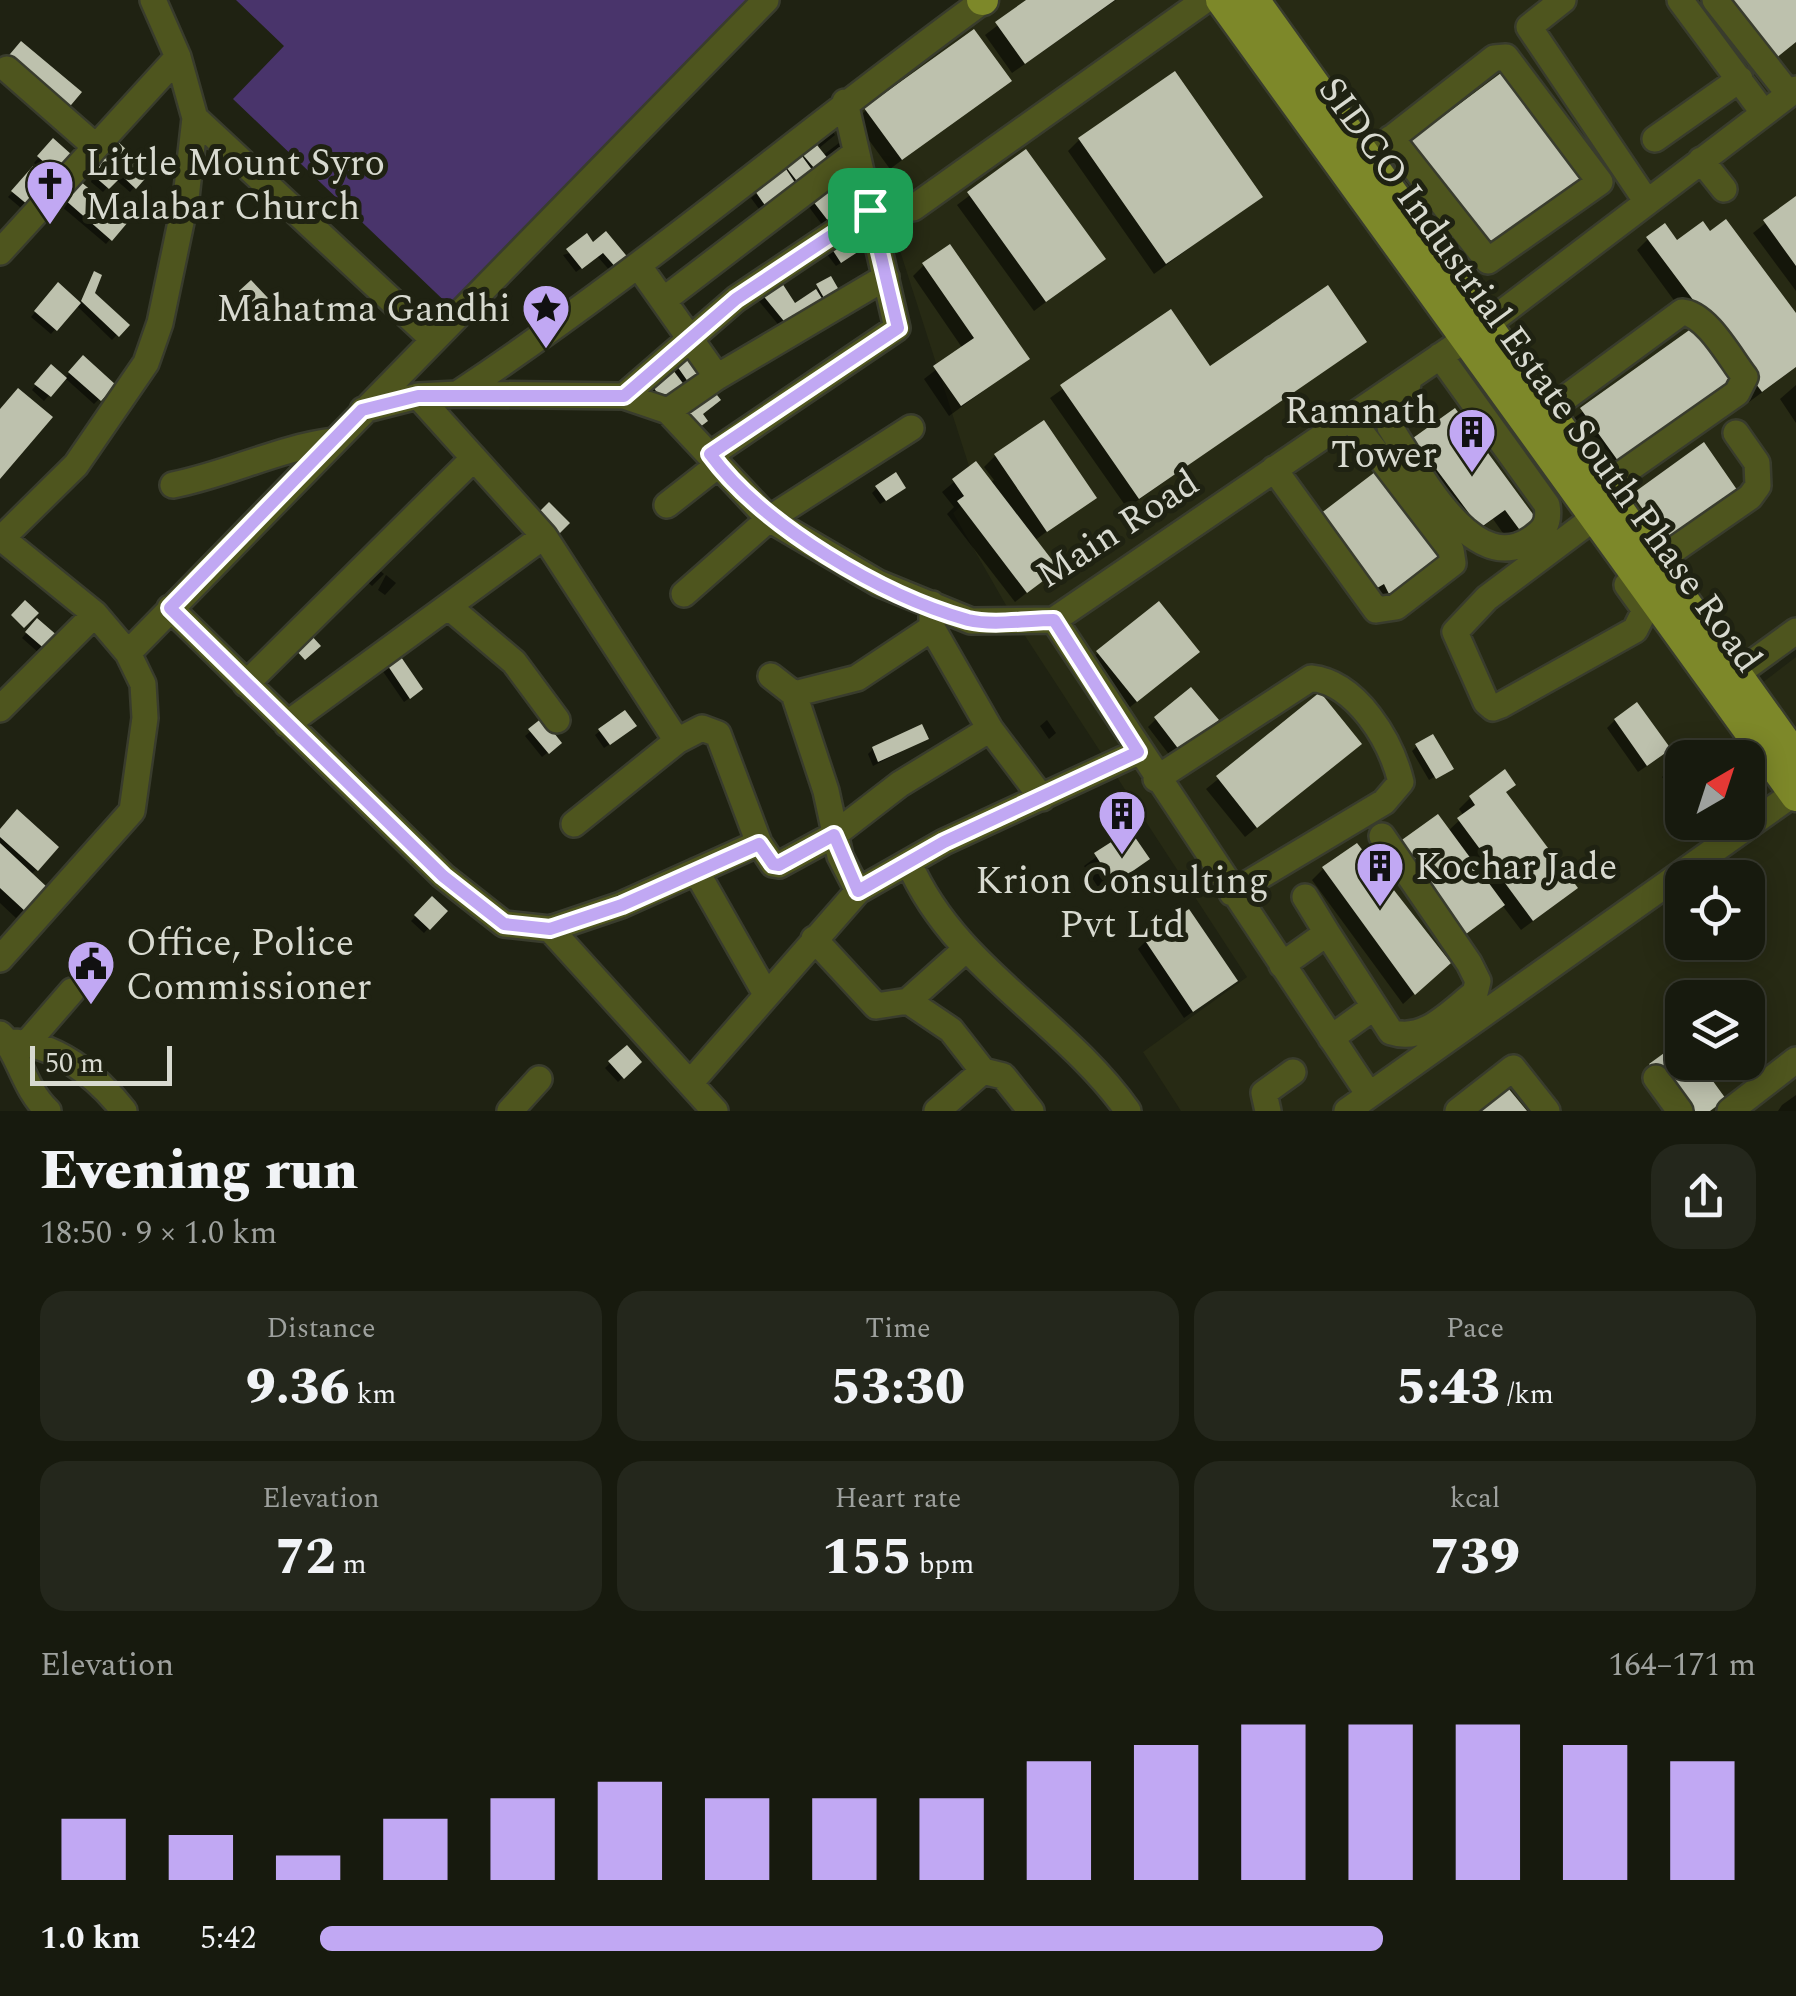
<!DOCTYPE html>
<meta charset="utf-8">
<style>
body{margin:0;font-family:Spectral,serif;background:#24271c;color:#f1f3f6;height:100vh;display:flex;flex-direction:column;font-size:38px;white-space:nowrap}
*{box-sizing:border-box;margin:0}
p{font-size:32px;color:#9ea19e}
.icon{flex:none;width:55px;height:55px;fill:none;stroke:currentColor;stroke-width:2;stroke-linecap:round;stroke-linejoin:round}
.map{position:relative;height:1111px;overflow:hidden}
.side{display:flex;flex-direction:column;background:#171a0e;flex:1}
.side>*{flex:none}
.needle{width:65px;rotate:39deg}
.buttons{position:absolute;left:1665px;top:740px;display:grid;gap:20px}
.buttons a{display:grid;place-items:center;width:100px;height:100px;border-radius:20px;background:#171a0e;box-shadow:0 5px 25px #0003,0 0 0 2px #36382e;font-size:50px}
.scale{position:absolute;left:30px;bottom:25px;width:142px;box-sizing:border-box;padding-left:10px;border:5px solid #d8dad0;border-top:0;font-size:28px;line-height:35px;white-space:nowrap;color:#d8dad0;-webkit-text-stroke:8px #1f2212;paint-order:stroke}
.pin{position:absolute;display:grid;place-items:center;width:85px;height:85px;color:#fff;margin:-42px;border-radius:20px;box-shadow:0 5px 15px #0006}
.round{display:grid;place-items:center;flex:none;width:105px;height:105px;border-radius:30px;background:#24271c}
.summary{display:flex;align-items:center;justify-content:space-between;height:170px;padding:0 40px}
h1{font-size:55px;font-weight:800;line-height:75px}
.metrics{display:grid;grid-template-columns:repeat(3,1fr);gap:15px;height:170px;padding:10px 40px}
.metrics div{display:grid;align-content:center;border-radius:25px;background:#24271c;text-align:center}
.metrics b{font-size:50px;font-weight:800}
.metrics small{font-size:28px;font-weight:400}
.metrics p{font-size:28px}
.chart{height:280px;padding:20px 40px}
.chart p{display:flex;justify-content:space-between}
.chart svg{width:100%;height:180px;margin-top:10px;stroke:#c1a8f3;stroke-width:6}
ul{padding:0 40px;list-style:none;font-size:32px}
li{display:grid;grid-template-columns:160px 120px 1fr;align-items:center;height:75px}
li i{height:25px;border-radius:12px;background:#c1a8f3}
.map>svg:first-child{display:block}
.built{fill:#272a14;fill-rule:evenodd}
.green{fill:#49346b}
.shadow{fill:#0007}
.building{fill:#bdc1ad}
.lines{fill:none;stroke-linecap:round;stroke-linejoin:round}
.minor-casing{stroke:#393c2d;stroke-width:30}
.major-casing{stroke:#393c2d;stroke-width:35}
.minor{stroke:#4e551e;stroke-width:25}
.major{stroke:#7d8829;stroke-width:30}
.route-casing{stroke:#fff;stroke-width:20}
.route{stroke:#c1a8f3;stroke-width:12}
.labels{text-anchor:middle;stroke-width:10;stroke-linejoin:round;paint-order:stroke}
.poi-label{font-size:38px;fill:#d8dad0;stroke:#1f2212;text-anchor:start}
.street-label{font-size:38px;fill:#d8dad0;stroke:#1f2212}
</style>
<div class="map">
<svg width="1796" height="1111" viewBox="0 0 1796 1111">
<rect width="100%" height="100%" fill="#1f2212"/>
<path class="built" d="M979,0H1796V645L1738,690L1796,772V1111H1181L1143,1052L1247,977L1014,619L953,513L977,491L852,101ZM1682,758H1748V822H1682ZM1682,878H1748V942H1682ZM1682,998H1748V1062H1682Z
M1796,657V758L1749,693Z"/>
<path class="green" d="M236,0H757L456,312L233,99L284,46Z"/>
<path class="shadow" d="M1031,0H1116L1012,73L985,35Z
M1009,80L890,169L855,121L866,110Z
M830,128L835,135L813,153L822,156L839,143L844,150L765,217L751,198L783,174L780,170L785,165L802,160L820,146L815,140Z
M1079,140L1259,197L1154,274L1068,151Z
M53,141L69,155L49,176L34,163Z
M116,143L148,172L130,192L115,179L103,192L91,182L96,165Z
M1026,153L1103,259L1034,311L957,205Z
M33,170L46,181L21,208L8,197Z
M80,184L125,222L106,244L61,206Z
M811,198L859,199L826,230L806,203Z
M1795,200L1796,201V291L1753,233Z
M1648,239L1796,317V367L1749,402L1734,381L1609,474L1570,421L1695,329L1637,250Z
M593,246L627,260L612,273L597,256L576,272L563,255Z
M831,248L862,249L836,266L826,253Z
M924,265L1027,359L949,416L924,379L963,349L913,276Z
M94,274L92,294L126,325L112,340L76,305L51,334L31,317L58,286L79,304Z
M818,286L840,297L786,334L758,300L763,295L794,306L818,291Z
M1170,312L1210,369L1364,341L1127,508L1050,398Z
M83,359L113,385L94,404L65,378Z
M673,361L706,373L661,408L643,383Z
M51,367L64,378L44,401L32,390Z
M1796,385V423L1780,399Z
M1415,440L1535,521L1510,543L1493,519L1468,538L1404,451Z
M995,456L1094,497L1034,541L1044,579L1015,602L947,514L954,507L942,492L976,464L990,483L994,480L984,467Z
M877,488L898,493L880,504L872,493Z
M1632,498L1669,550L1659,557L1623,507Z
M1311,527L1441,561L1380,607Z
M374,566L384,574L372,586L363,578Z
M386,575L396,583L385,595L378,590Z
M37,621L56,637L40,654L22,638Z
M1098,653L1186,663L1125,711L1087,664Z
M387,665L415,694L404,702L382,670Z
M1320,696L1347,755L1245,837L1206,789Z
M1156,719L1215,720L1171,757L1148,727Z
M1047,720L1056,733L1049,739L1040,726Z
M1615,720L1660,757L1638,772L1607,728Z
M542,722L559,743L542,757L525,736Z
M600,731H629L604,748L595,735Z
M926,739L873,766L868,754L873,749Z
M1417,746L1448,769L1429,780L1412,751Z
M1682,760V805L1662,777Z
M1504,793L1563,899L1521,930L1502,905L1454,943L1390,855L1448,831L1464,816L1459,809L1470,798Z
M1695,822H1724L1706,837Z
M0,831L56,847L31,875L44,888L16,918L0,903Z
M1129,833L1147,859L1102,893L1084,866Z
M1323,869L1436,974L1403,1004L1312,880Z
M432,900L444,911L424,933L411,921Z
M1146,941L1235,981L1184,1018L1138,949Z
M626,1048L639,1062L618,1082L605,1068Z
M1796,1095V1111H1778L1782,1105Z"/>
<path class="building" d="M1026,0H1115L1025,64L995,22Z
M1724,0H1796V42L1770,63Z
M974,29L1012,81L902,160L864,108Z
M21,41L82,92L66,111L5,60Z
M1505,70L1589,181L1490,255L1406,144Z
M1175,71L1263,197L1166,264L1078,138Z
M53,138L72,155L56,173L37,156Z
M116,140L151,172L136,189L122,176L109,189L94,176L103,160L100,157Z
M817,145L833,165L820,175L803,155Z
M1026,149L1106,259L1046,302L967,192Z
M799,152L818,178L803,189L783,163Z
M33,166L50,181L28,205L11,191Z
M786,169L802,193L771,214L755,191Z
M844,173L862,199L832,226L809,196Z
M80,181L128,222L112,241L64,199Z
M1796,196V266L1763,220Z
M1726,219L1796,313V367L1762,392L1646,237L1665,223L1677,240L1703,221L1710,231Z
M858,227L870,244L841,263L830,246Z
M606,231L630,260L618,270L603,253L582,269L566,249L587,233L593,242Z
M950,244L1030,359L961,406L933,366L974,338L922,263Z
M94,271L102,275L95,293L130,325L119,337L81,301Z
M831,276L843,297L828,305L816,284Z
M251,280L268,298L255,309L239,291Z
M780,280L795,303L816,289L828,308L792,331L761,293Z
M58,282L81,303L57,331L34,311Z
M1328,285L1367,342L1139,499L1060,385L1171,309L1210,366Z
M1695,326L1736,384L1621,465L1580,408Z
M690,346L709,373L691,386L672,359Z
M83,355L116,385L101,401L68,372Z
M667,362L688,390L666,405L646,377Z
M51,364L67,378L51,397L34,384Z
M709,385L721,400L703,414L708,421L696,430L680,408Z
M18,388L53,417L0,479V409Z
M1455,408L1538,521L1522,533L1505,510L1480,528L1413,438Z
M1044,420L1097,498L1047,532L994,454Z
M1704,442L1742,497L1671,548L1632,494Z
M976,461L1059,569L1027,593L957,501L964,496L952,479Z
M896,472L906,488L886,501L875,486Z
M1375,472L1444,561L1391,598L1384,584L1372,591L1320,514Z
M549,502L570,523L552,541L531,520Z
M25,600L39,613L24,628L11,615Z
M1159,601L1200,652L1137,702L1096,651Z
M37,618L59,637L47,651L25,632Z
M310,634L321,646L305,660L294,648Z
M399,654L423,689L410,699L386,663Z
M1191,687L1219,720L1180,751L1154,717Z
M1320,692L1362,744L1257,828L1216,776Z
M1637,702L1671,749L1647,766L1614,719Z
M625,710L637,726L610,745L598,729Z
M542,718L562,743L549,754L528,729Z
M922,724L929,739L878,762L872,747Z
M1433,734L1454,769L1436,779L1415,744Z
M1505,769L1516,785L1506,792L1578,888L1533,921L1457,818L1475,805L1469,796Z
M17,809L59,847L38,871L0,837V829Z
M1438,814L1505,905L1466,934L1399,842Z
M1130,830L1150,859L1114,884L1094,853Z
M0,843L48,888L26,912L0,888Z
M1357,843L1451,963L1415,995L1322,867Z
M432,896L448,911L430,930L414,915Z
M1189,909L1238,981L1193,1012L1144,939Z
M1682,1040V1062H1699L1726,1099L1710,1111H1684L1649,1064Z
M627,1045L642,1062L624,1079L608,1061Z
M1508,1088L1527,1111H1479Z"/>
<g class="lines">
<g class="minor-casing">
<path id="minor" d="M1563,0L1529,27L1647,202
M1680,0L1763,112
M1715,0L1789,94
M7,69L96,147
M195,118L433,339
M1655,139L1740,79
M1365,159L1494,58L1506,57L1600,182L1488,261L1391,138
M1701,160L1724,189
M913,208L1205,0
M0,252L178,57
M638,265L717,377
M665,299L856,153
M1408,384L1388,414L1390,427C1417,468 1471,576 1528,541C1544,531 1550,524 1547,505L1440,356
M459,393C641,272 806,130 983,1
M418,396L544,536L677,741
M624,396L736,299L870,209
M363,410L418,396L458,394L624,396L668,411L769,519L878,583L971,621L1054,620L1486,325L1796,89
M1549,410L1682,312C1707,314 1730,358 1745,377L1737,393L1603,487
M668,411L717,377L886,277
M710,455L897,328L845,102
M1274,469L1376,610L1396,607L1453,563L1451,550L1350,418
M173,485C229,474 278,448 334,441
M667,505L718,465
M1595,517L1487,598L1455,632L1486,702L1493,708L1501,705L1635,630L1645,610L1627,585
M0,537L95,614L128,653L143,684L145,718L132,811L0,959
M2,538L76,465L146,363L160,323L186,198L195,118L178,57L153,0
M1655,563L1750,497L1758,486L1757,463L1736,433
M684,594L769,519L911,428
M932,604V628L990,729L1042,798
M449,607L514,662L557,720
M170,608L443,876L504,924L550,929L621,905L759,843L773,864L779,865L834,835L900,784L990,729
M1054,620L1368,1093
M128,653L766,0
M771,676L794,694L826,791L840,856L858,891
M246,684L474,458
M1723,684L1796,631
M794,694L857,678L932,628
M0,709L95,614
M287,724L544,536
M1156,779L1311,678C1357,683 1391,741 1401,782L1384,802L1232,893
M574,824L677,741L702,728L718,734L759,843
M909,863C954,968 1063,1019 1128,1111
M696,871L766,994
M1305,897L1327,933
M550,929L715,1111
M814,939L876,1006L908,1001L965,950
M1282,965L1327,933L1391,1032C1424,1043 1450,1012 1475,993L1478,981L1469,963L1382,836
M908,1001L951,1030L983,1071
M0,1034C18,1050 23,1088 48,1111
M1331,1038L1374,1007
M9,1042C54,1042 97,1076 124,1111
M27,1043L72,991
M1656,1078L1680,1111
M692,1081L858,891L944,842L1138,752
M510,1111L539,1079
M937,1111L983,1071L1003,1076L1031,1111
M1268,1111L1264,1093L1293,1072
M1347,1111L1796,792
M1458,1111L1513,1068L1547,1111
M1730,1111L1796,1060"/>
</g>
<g class="major-casing">
<path id="major" d="M982,0H983
M1221,0L1796,796
M1254,0L1796,757"/>
</g>
<use href="#minor" class="minor"/>
<use href="#major" class="major"/>
</g>
<g class="lines">
<g class="route-casing">
<path id="route" d="M870,210L898,328L710,454C763,526 882,596 968,620C993,626 1028,620 1054,620L1138,752L944,842L858,891L834,835L779,865L773,864L759,844L622,905L550,929L504,924L443,876L170,608L362,410L418,396H624L736,299Z"/>
</g>
<use href="#route" class="route"/>
</g>
<defs>
<g id="church-pin" transform="scale(2.5)"><path d="M0 17L-7.5 6A9.5 9.5 0 1 1 7.5 6Z" fill="#c1a8f3" stroke="#1f2212"/><path d="M-1.2-6h2.4v3.5h3.3v2.4h-3.3V6h-2.4V-.1h-3.3v-2.4h3.3Z" fill="#111"/></g>
<g id="sight-pin" transform="scale(2.5)"><path d="M0 17L-7.5 6A9.5 9.5 0 1 1 7.5 6Z" fill="#c1a8f3" stroke="#1f2212"/><path d="M0-6L1.8-2.2L6-1.7L2.9 1.2L3.7 5.4L0 3.3L-3.7 5.4L-2.9 1.2L-6-1.7L-1.8-2.2Z" fill="#111"/></g>
<g id="building-pin" transform="scale(2.5)"><path d="M0 17L-7.5 6A9.5 9.5 0 1 1 7.5 6Z" fill="#c1a8f3" stroke="#1f2212"/><path d="M-4-6H4V6H1V3H-1V6H-4ZM-2.5-4.3h1.7v1.8h-1.7ZM.8-4.3h1.7v1.8H.8ZM-2.5-1h1.7V.8h-1.7ZM.8-1h1.7V.8H.8Z" fill="#111"/></g>
<g id="civic-pin" transform="scale(2.5)"><path d="M0 17L-7.5 6A9.5 9.5 0 1 1 7.5 6Z" fill="#c1a8f3" stroke="#1f2212"/><path d="M-.6-6.5H3V-4.5H.6V-3L4-1V1h2V6H-6V1h2V-1L-.6-3ZM-1.2 2.5V6h2.4V2.5Z" fill="#111"/></g>
</defs>
<g fill-rule="evenodd">
<use href="#church-pin" x="50" y="184"/>
<use href="#sight-pin" x="546" y="308"/>
<use href="#building-pin" x="1472" y="432"/>
<use href="#building-pin" x="1122" y="814"/>
<use href="#building-pin" x="1380" y="866"/>
<use href="#civic-pin" x="91" y="964"/>
</g>
<g class="labels">
<g class="poi-label">
<text x="85" y="175">Little Mount Syro<tspan x="85" dy="44">Malabar Church</tspan></text>
<text x="511" y="321" text-anchor="end">Mahatma Gandhi</text>
<text x="1437" y="423" text-anchor="end">Ramnath<tspan x="1437" dy="44">Tower</tspan></text>
<text x="1415" y="879">Kochar Jade</text>
<text x="1122" y="893" text-anchor="middle">Krion Consulting<tspan x="1122" dy="44">Pvt Ltd</tspan></text>
<text x="126" y="955">Office, Police<tspan x="126" dy="44">Commissioner</tspan></text>
</g>
<g class="street-label">
<text transform="translate(1541 374) rotate(54)" y="13">SIDCO Industrial Estate South Phase Road</text>
<text transform="translate(1117 528) rotate(-33)" y="13">Main Road</text>
</g>
</g>
</svg>
<div class="buttons">
<a><svg class="needle" viewBox="-14 -14 28 28"><path d="M0-13l5 13h-10z" fill="#e53935"/><path d="M0 13l5-13h-10z" fill="#9ea19e"/></svg></a>
<a><svg class="icon" aria-label="locate" viewBox="0 0 24 24"><circle cx="12" cy="12" r="6"/><path d="M12 2v4M12 18v4M2 12h4M18 12h4"/></svg></a>
<a><svg class="icon" aria-label="layers" viewBox="0 0 24 24"><path d="M12 4l9 5-9 5-9-5zM3 14l9 5 9-5"/></svg></a>
</div>
<div class="scale">50 m</div>
<div class="pin" style="left:870px;top:210px;background:#1e9e55"><svg class="icon" aria-label="arrive" viewBox="0 0 24 24"><path d="M6 21V4h12l-3 4 3 4H6"/></svg></div>
</div>
<section class="side">
<div class="summary"><div><h1>Evening run</h1><p>18:50 · 9 × 1.0 km</p></div><a class="round"><svg class="icon" aria-label="share" viewBox="0 0 24 24"><path d="M12 15V3M7 8l5-5 5 5M5 13v7h14v-7"/></svg></a></div>
<div class="metrics">
<div><p>Distance</p><b>9.36<small> km</small></b></div>
<div><p>Time</p><b>53:30</b></div>
<div><p>Pace</p><b>5:43<small> /km</small></b></div>
</div>
<div class="metrics">
<div><p>Elevation</p><b>72<small> m</small></b></div>
<div><p>Heart rate</p><b>155<small> bpm</small></b></div>
<div><p>kcal</p><b>739</b></div>
</div>
<div class="chart"><p><span>Elevation</span>164–171 m</p>
<svg viewBox="0 0 160 44" preserveAspectRatio="none"><path d="M5 44V29M15 44V33M25 44V38M35 44V29M45 44V24M55 44V20M65 44V24M75 44V24M85 44V24M95 44V15M105 44V11M115 44V6M125 44V6M135 44V6M145 44V11M155 44V15"/></svg>
</div>
<ul>
<li><b>1.0 km</b>5:42<i style="width:74%"></i></li>
</ul>
</section>
